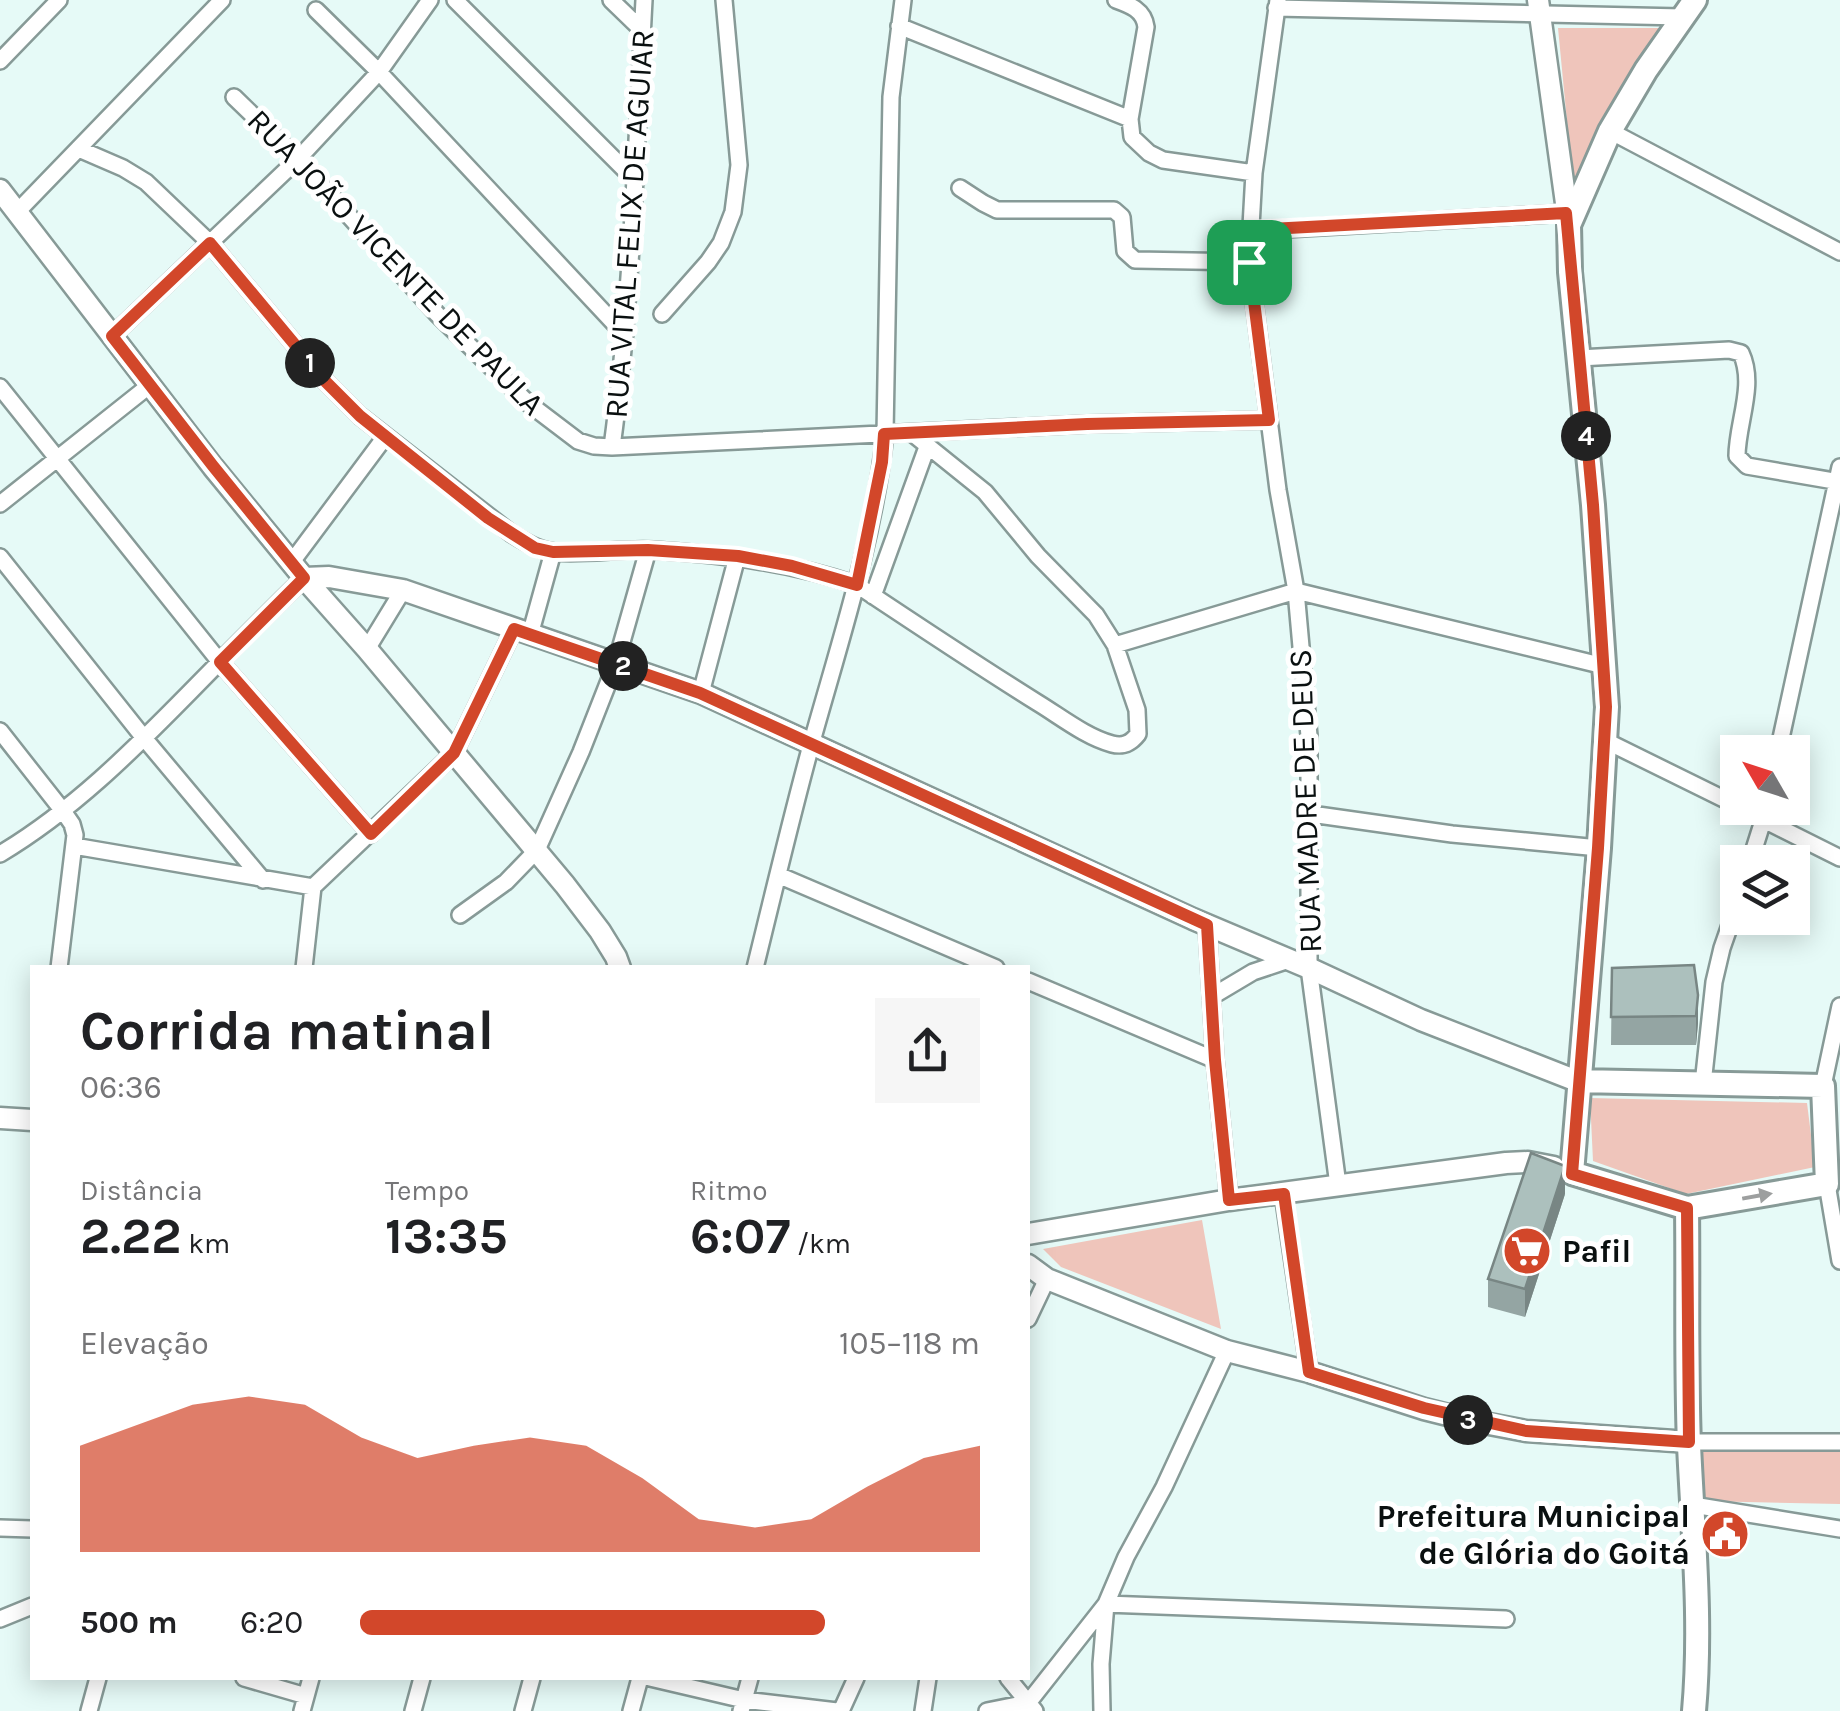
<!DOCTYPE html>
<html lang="pt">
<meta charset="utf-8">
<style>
body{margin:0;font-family:Karla,sans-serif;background:#f6f6f6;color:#202124;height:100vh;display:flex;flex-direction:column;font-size:38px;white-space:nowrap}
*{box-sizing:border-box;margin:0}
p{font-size:32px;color:#757577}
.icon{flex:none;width:55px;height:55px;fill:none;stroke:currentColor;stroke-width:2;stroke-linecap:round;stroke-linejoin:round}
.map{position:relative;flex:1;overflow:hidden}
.sheet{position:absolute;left:30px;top:965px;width:1000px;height:715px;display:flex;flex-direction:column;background:#fff;border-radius:0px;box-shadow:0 5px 25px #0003}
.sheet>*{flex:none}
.needle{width:65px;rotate:309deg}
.controls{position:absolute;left:1720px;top:735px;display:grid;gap:20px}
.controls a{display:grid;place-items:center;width:90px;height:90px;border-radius:0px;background:#fff;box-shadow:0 5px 25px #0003;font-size:50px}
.pin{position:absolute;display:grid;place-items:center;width:85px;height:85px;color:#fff;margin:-42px;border-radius:20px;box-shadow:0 5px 15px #0006}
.km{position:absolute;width:50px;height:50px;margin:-25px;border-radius:50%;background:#222;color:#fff;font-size:28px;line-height:50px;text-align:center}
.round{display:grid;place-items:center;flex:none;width:105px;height:105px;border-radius:0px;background:#f6f6f6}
.headline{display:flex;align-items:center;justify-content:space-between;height:170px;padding:0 50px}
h1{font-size:55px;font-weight:700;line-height:75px}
.metrics{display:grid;grid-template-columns:repeat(3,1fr);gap:15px;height:170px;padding:10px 50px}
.metrics div{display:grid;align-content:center}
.metrics b{font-size:50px;font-weight:700}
.metrics small{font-size:28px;font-weight:400}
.metrics p{font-size:28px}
.chart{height:280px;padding:20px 50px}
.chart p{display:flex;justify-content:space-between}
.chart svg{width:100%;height:180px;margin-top:10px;fill:#d2472a;opacity:.7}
ul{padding:0 50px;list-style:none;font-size:32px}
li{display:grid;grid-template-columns:160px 120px 1fr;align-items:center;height:75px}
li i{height:25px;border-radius:12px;background:#d2472a}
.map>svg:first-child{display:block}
.green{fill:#efc5bb}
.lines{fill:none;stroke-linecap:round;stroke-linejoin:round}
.minor-casing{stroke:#879a97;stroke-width:20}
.tertiary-casing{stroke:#879a97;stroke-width:25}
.secondary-casing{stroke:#879a97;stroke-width:28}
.minor{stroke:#fff;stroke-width:15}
.tertiary{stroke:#fff;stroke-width:20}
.secondary{stroke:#fff;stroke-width:22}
.wall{fill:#94a5a3}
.shaded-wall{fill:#788684}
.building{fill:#acc0bd;stroke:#788684;stroke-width:2.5}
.oneway{fill:#9d9f9f}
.route-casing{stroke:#fff;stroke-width:20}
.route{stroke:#d2472a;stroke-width:12}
.labels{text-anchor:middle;stroke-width:10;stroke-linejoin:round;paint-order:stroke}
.street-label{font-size:32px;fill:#0a1010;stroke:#fff}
.poi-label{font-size:32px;font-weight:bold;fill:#0a1010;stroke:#fff;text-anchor:start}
</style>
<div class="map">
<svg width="1840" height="1711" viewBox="0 0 1840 1711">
<rect width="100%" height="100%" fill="#e6faf7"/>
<path class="green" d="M1558,28H1664L1574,194Z
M1590,1098L1807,1103L1815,1167L1686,1194L1593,1161Z
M1202,1220L1221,1329L1061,1267L1043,1249Z
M1702,1449L1840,1451V1504L1701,1501Z"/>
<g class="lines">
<g class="minor-casing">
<path id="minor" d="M455,0L636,181
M611,0L642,30
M1116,0C1130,5 1144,10 1146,27L1130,119L1132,137L1149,153L1163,160L1254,173
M1278,0L1254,173L1249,262L1278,490L1296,591L1309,736V968L1338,1185
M1276,8L1682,17
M316,10L379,72L625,335
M899,26L1130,119
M0,61L59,0
M234,97L298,159L437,314L528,403L578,441L594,446L612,447L1087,424L1269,420
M1610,131L1840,252
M79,149L123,168L146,182L210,243L326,382L360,416L512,534C525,542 538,550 554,552C587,555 621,548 654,550C724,555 790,562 857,585C917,625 977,665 1038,703C1061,717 1086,737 1112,744C1124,747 1131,743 1138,734L1137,710L1115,645L1096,615L1038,556L985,492L913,434
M960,188L983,203L997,210H1114L1122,217L1125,251L1135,260L1249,262
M18,211L222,0
M1250,231L1566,213
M662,314L708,262L721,243L733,212L739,165L724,0
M112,336L298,159L379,72L430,0
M1579,358L1729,350L1741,353C1756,385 1737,423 1737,456L1747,466L1840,482
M0,387L220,662L371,834
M612,447C632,299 636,149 644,0
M0,504L150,385
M0,557L144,738L263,880
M291,563L385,437
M873,596L927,447
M530,635L553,552
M1115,645L1296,591L1604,666
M367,649L403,590
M701,693L737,557
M0,731L63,811L72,824L75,835L59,968
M1606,741L1738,806
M1778,752L1840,467
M1740,808L1840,858
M1311,814L1452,834L1599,848
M74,846L313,887
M0,854C72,811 131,752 189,693C227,654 265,616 304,578
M1750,862L1767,808
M778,875L996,968
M460,915L506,882L537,850L581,752L616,663L648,550
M1207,925L1215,1060L1229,1200
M304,968L313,887L454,753L514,629
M755,968C774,891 792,814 813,738C841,638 874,538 885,434L891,97L903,0
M1028,981L1215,1060
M1211,997L1253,972L1289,960
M1703,1084L1714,982L1722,948L1738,902
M1823,1086L1840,1006
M1827,1184L1840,1261
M1283,1194L1309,1372
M1028,1319L1047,1279
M1689,1442H1840
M1693,1505L1840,1529
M0,1528L32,1529
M1106,1604L1506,1619
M0,1619L32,1606
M244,1678L306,1696
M650,1678L744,1700L837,1711
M1008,1678L1035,1711
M89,1711L98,1678
M302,1711L311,1678
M413,1711L422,1678
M523,1711L532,1678
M631,1711L640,1678
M741,1711L750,1678
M841,1711L856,1678
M923,1711L928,1678
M987,1711L1022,1704
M1014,1711L1028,1703L1106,1604L1126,1557L1164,1487L1227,1351
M1102,1711L1101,1664L1106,1604"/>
</g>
<g class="tertiary-casing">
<path id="tertiary" d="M1538,0L1569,225
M0,190L213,467L304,578L367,649L565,885L600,931L616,957L620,968
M304,578L329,577L403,590L701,693L1193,919L1309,968L1421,1020L1577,1081
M0,1118L32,1120
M1028,1234L1229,1200L1506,1163L1528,1162L1554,1167
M1028,1265L1047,1279L1227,1351L1309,1372L1424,1409L1468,1420L1526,1431L1689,1442"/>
</g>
<g class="secondary-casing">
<path id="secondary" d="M1577,1081L1823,1086L1827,1184L1687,1208L1572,1173L1599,848L1607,707L1593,505L1570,272L1569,225L1610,131L1646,70L1695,0
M1687,1208C1688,1287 1686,1366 1689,1445C1693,1533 1702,1622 1694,1711"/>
</g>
<use href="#minor" class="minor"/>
<use href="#tertiary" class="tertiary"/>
<use href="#secondary" class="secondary"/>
</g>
<path class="wall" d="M1694,965L1698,1023L1696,1045H1611L1612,968Z
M1565,1194L1525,1317L1488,1307V1279Z"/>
<path class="shaded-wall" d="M1698,995V1023L1696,1045V1016Z
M1565,1166V1194L1525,1317V1289Z"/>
<path class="building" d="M1694,965L1698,995L1696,1016L1611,1017L1612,968Z
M1531,1153L1565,1166L1525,1289L1488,1279Z"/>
<defs><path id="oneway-solid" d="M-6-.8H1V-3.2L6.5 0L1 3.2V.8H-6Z" transform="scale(2.5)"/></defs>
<use class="oneway" href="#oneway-solid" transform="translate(1757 1196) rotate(-10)"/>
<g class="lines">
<g class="route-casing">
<path id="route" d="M1566,213L1593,505L1606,707L1598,848L1572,1174L1687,1208L1689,1442L1526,1431L1424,1408L1309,1372L1284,1194L1229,1200L1215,1060L1207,925L700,693L514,629L454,753L371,834L220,662L304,578L213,466L112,336L210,243L326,382L360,416L488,518L535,548L553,552L648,550L738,556L792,566L857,585L882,462L884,434L1087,424L1269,420L1249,262L1250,230Z"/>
</g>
<use href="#route" class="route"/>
</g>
<defs>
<g id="supermarket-disc" transform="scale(2.5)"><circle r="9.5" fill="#d2472a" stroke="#fff"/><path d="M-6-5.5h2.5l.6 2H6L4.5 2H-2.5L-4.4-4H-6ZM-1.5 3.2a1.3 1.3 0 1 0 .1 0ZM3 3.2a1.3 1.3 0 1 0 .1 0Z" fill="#fff"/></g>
<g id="civic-disc" transform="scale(2.5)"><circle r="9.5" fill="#d2472a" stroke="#fff"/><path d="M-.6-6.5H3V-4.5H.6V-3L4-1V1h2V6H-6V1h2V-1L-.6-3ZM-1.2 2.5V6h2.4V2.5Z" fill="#fff"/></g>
</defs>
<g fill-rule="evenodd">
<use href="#supermarket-disc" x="1527" y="1251"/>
<use href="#civic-disc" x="1725" y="1534"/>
</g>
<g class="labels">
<g class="street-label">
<text transform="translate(629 224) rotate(-86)" y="11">RUA VITAL FELIX DE AGUIAR</text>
<text transform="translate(396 262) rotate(46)" y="11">RUA JOÃO VICENTE DE PAULA</text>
<text transform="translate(1305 801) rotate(-92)" y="11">RUA MADRE DE DEUS</text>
</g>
<g class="poi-label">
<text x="1562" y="1262">Pafil</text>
<text x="1690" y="1527" text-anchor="end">Prefeitura Municipal<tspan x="1690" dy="37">de Glória do Goitá</tspan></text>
</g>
</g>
</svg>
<div class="controls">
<a><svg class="needle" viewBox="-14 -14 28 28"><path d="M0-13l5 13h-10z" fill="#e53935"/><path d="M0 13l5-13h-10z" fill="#757577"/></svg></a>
<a><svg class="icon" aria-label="layers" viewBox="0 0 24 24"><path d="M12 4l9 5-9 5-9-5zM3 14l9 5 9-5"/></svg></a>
</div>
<div class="pin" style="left:1249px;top:262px;background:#1e9e55"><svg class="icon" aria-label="arrive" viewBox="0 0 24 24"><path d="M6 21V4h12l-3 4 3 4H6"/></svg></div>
<b class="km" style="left:310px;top:363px">1</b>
<b class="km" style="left:623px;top:666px">2</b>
<b class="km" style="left:1468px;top:1420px">3</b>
<b class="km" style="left:1586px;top:436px">4</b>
<section class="sheet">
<div class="headline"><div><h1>Corrida matinal</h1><p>06:36</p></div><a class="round"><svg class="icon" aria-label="share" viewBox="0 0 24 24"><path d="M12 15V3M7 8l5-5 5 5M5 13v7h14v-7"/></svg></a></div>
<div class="metrics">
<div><p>Distância</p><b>2.22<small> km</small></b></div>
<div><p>Tempo</p><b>13:35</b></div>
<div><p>Ritmo</p><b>6:07<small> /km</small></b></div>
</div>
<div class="chart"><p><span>Elevação</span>105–118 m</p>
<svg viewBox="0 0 160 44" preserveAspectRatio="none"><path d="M0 44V18L10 13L20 8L30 6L40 8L50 16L60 21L70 18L80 16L90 18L100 26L110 36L120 38L130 36L140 28L150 21L160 18V44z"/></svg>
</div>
<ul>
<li><b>500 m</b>6:20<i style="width:75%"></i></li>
</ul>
</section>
</div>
